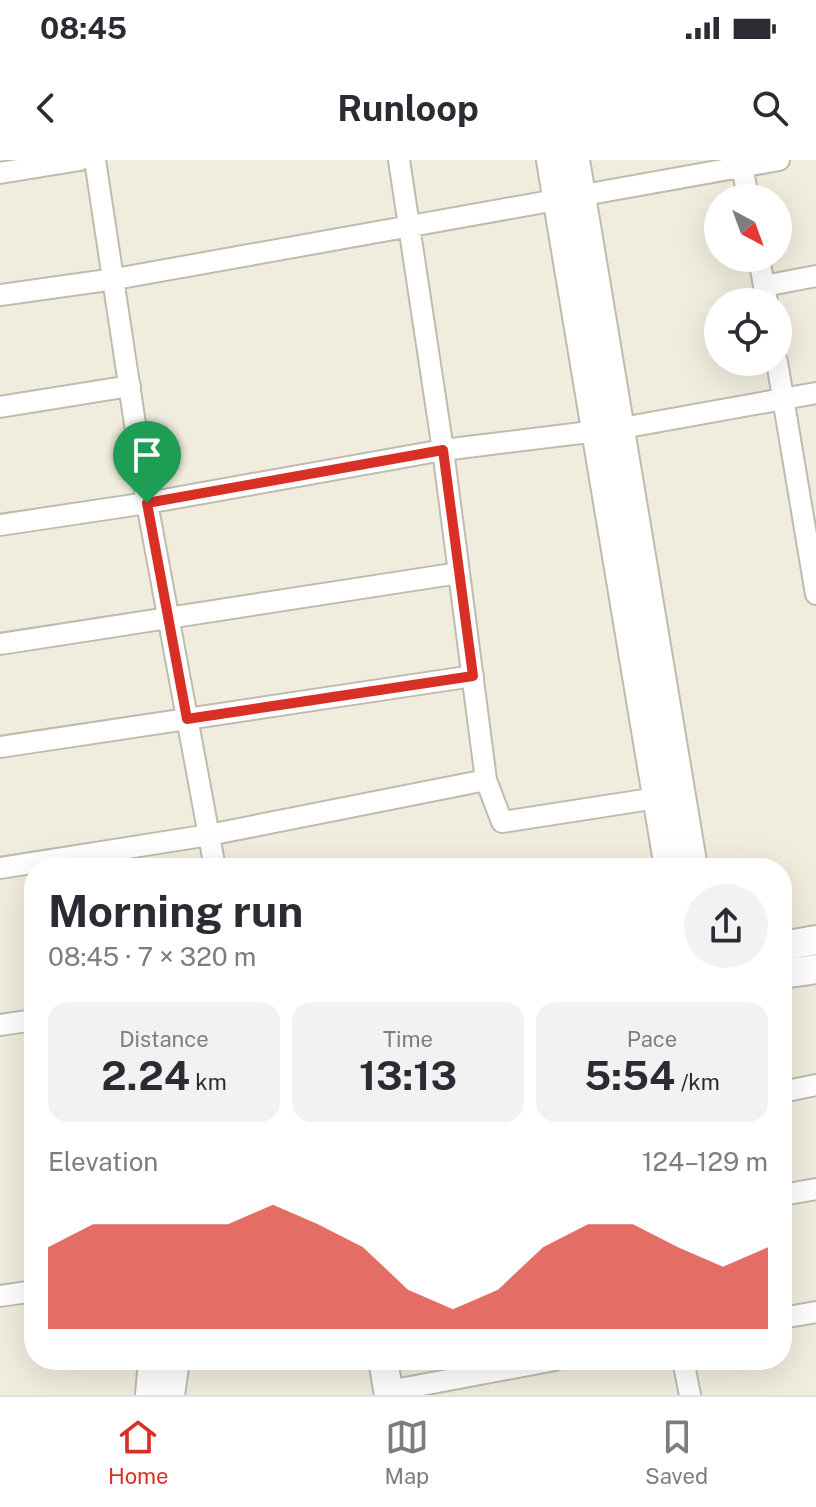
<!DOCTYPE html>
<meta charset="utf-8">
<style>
body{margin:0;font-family:"Public Sans",sans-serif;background:#f2f2f3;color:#2b2b33;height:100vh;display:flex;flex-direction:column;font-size:30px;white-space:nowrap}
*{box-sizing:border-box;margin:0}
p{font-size:26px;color:#7c7c81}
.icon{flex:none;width:44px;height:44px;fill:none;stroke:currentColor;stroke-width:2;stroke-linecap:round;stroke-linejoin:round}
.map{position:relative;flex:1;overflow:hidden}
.details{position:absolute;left:24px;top:698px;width:768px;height:512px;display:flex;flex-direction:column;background:#fff;border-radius:32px;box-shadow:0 8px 32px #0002}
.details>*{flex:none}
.needle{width:52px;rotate:139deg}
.tools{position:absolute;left:704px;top:24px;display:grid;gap:16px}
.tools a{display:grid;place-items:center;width:88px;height:88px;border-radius:50%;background:#fff;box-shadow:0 8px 32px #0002;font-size:40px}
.pin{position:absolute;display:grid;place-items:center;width:68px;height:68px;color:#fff;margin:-82px -34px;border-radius:50% 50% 50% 0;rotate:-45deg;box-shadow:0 0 8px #0007}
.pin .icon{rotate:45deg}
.round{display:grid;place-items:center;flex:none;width:84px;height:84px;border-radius:42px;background:#f2f2f3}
.headline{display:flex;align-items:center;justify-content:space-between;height:136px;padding:0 24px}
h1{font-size:44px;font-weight:700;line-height:60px}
.figures{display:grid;grid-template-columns:repeat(3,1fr);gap:12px;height:136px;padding:8px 24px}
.figures div{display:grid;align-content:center;border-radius:20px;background:#f2f2f3;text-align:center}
.figures b{font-size:40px;font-weight:700}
.figures small{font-size:22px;font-weight:400}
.figures p{font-size:22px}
.chart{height:224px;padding:16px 24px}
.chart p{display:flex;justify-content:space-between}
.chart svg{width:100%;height:144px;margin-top:8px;fill:#d93025;opacity:.7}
.status{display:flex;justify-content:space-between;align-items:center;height:56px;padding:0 40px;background:#fff;direction:ltr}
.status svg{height:22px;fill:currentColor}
header{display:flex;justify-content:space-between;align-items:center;height:104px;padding:0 24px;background:#fff;font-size:36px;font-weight:700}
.tab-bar{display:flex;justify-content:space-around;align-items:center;height:112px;border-top:2px solid #e1e1e2;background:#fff;font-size:22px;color:#7c7c81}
.tab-bar a{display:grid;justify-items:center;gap:4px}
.tab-bar .selected{color:#d93025}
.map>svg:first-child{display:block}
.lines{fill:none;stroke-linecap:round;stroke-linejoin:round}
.street-casing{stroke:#bfbcae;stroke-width:24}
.secondary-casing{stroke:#bfbcae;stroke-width:32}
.street{stroke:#fff;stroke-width:20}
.secondary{stroke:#fff;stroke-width:28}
.route-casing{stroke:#fff;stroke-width:16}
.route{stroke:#d93025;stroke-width:10}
</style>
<div class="status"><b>08:45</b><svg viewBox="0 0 49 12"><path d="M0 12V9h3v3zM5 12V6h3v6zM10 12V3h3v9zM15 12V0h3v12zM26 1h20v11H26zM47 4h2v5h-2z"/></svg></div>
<header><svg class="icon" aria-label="back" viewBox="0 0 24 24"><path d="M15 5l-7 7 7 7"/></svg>Runloop<svg class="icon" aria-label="search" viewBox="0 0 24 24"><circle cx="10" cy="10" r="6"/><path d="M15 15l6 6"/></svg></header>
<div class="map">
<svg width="816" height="1235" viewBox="0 0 816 1235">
<rect width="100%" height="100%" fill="#f0edde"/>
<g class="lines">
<g class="street-casing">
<path id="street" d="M95,0L147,343L215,708
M399,0L443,290L486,620L502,662L657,638
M741,0L748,38
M0,13L80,0
M759,98L767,142
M764,126L816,116
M0,135L115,119L779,0
M777,202L816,434
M0,247L130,226
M0,365L147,343L443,290L622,268L816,233
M0,484L459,413
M0,587L473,516
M0,708L209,675L486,620
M0,865L34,860
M782,932L816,925
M782,1035L816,1029
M0,1136L34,1131
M782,1158L816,1152
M683,1200L690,1235
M389,1231L555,1200"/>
</g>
<g class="secondary-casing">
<path id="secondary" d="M551,0L669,708
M575,0L693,708
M782,786L816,780
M782,814L816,809
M383,1200L389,1235
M150,1235L153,1200
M170,1235L175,1200"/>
</g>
<use href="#street" class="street"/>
<use href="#secondary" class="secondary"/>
</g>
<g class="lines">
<g class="route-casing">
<path id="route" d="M443,290L473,516L187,559L147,343Z"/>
</g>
<use href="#route" class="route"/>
</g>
</svg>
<div class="tools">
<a><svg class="needle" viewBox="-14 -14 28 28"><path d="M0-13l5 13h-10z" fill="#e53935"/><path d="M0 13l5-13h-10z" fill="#7c7c81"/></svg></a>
<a><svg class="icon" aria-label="locate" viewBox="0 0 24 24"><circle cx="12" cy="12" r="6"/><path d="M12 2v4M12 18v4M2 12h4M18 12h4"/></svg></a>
</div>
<div class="pin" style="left:147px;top:343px;background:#1e9e55"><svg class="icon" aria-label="arrive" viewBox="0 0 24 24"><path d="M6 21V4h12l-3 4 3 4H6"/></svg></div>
<section class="details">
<div class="headline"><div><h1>Morning run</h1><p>08:45 · 7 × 320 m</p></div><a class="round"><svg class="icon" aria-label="share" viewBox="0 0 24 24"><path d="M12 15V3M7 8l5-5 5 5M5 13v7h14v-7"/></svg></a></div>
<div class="figures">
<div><p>Distance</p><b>2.24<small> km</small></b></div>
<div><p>Time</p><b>13:13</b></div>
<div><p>Pace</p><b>5:54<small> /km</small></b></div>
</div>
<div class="chart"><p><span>Elevation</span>124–129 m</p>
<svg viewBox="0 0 160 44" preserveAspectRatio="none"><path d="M0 44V19L10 12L20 12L30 12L40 12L50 6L60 12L70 19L80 32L90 38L100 32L110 19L120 12L130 12L140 19L150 25L160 19V44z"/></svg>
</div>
</section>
</div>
<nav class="tab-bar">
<a class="selected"><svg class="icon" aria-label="home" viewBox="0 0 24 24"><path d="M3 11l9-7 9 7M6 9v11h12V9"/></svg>Home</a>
<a><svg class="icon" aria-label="map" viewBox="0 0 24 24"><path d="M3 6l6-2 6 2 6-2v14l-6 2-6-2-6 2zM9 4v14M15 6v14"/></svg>Map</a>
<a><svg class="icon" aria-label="saved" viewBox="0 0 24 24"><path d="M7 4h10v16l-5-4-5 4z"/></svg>Saved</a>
</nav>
